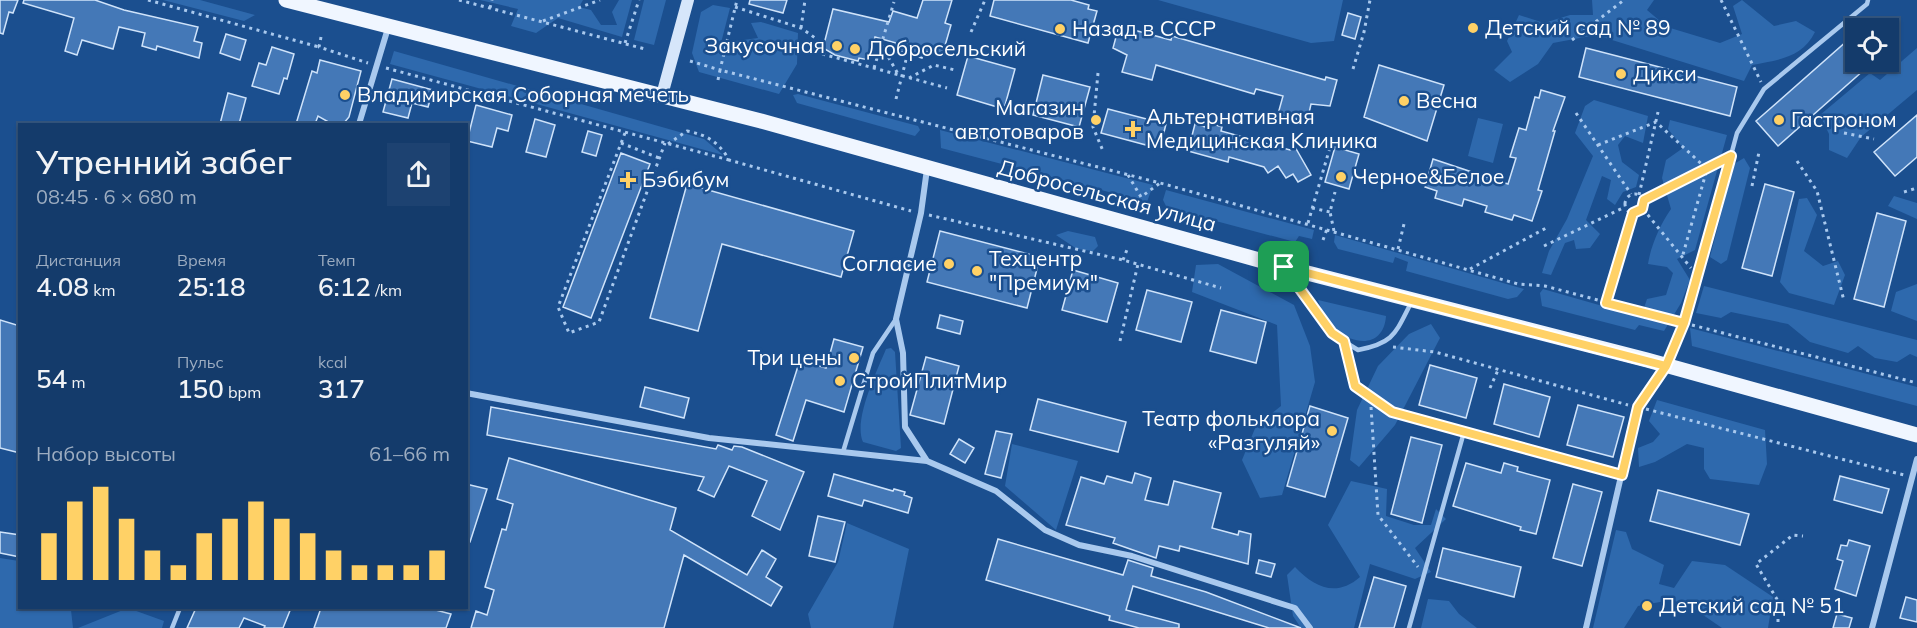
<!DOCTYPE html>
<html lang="ru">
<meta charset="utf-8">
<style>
body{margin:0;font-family:Mulish,sans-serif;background:#1d4271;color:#f1f3f6;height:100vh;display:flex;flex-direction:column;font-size:22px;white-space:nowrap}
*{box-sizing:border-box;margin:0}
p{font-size:20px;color:#9dadc1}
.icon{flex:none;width:33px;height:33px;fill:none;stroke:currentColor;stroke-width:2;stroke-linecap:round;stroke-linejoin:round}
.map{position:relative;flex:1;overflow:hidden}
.drawer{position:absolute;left:18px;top:123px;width:450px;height:486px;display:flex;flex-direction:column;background:#143b6b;border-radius:0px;box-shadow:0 2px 4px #0004,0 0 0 2px #33557e}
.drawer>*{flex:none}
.buttons{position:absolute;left:1845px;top:18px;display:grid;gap:12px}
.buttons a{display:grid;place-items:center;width:54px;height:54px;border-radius:0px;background:#143b6b;box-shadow:0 2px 4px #0004,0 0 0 2px #33557e;font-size:30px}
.pin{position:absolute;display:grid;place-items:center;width:51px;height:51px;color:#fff;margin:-26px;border-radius:12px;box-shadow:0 3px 9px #0006}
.round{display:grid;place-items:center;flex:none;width:63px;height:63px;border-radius:0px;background:#1d4271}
.summary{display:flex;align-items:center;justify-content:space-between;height:102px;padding:0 18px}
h1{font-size:33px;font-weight:600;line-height:45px}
.figures{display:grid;grid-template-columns:repeat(3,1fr);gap:9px;height:102px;padding:6px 18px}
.figures div{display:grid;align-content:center}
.figures b{font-size:26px;font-weight:600}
.figures small{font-size:16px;font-weight:400}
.figures p{font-size:16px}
.chart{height:168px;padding:12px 18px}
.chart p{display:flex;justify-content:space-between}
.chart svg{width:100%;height:108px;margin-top:6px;stroke:#ffd166;stroke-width:6}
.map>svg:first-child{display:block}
.green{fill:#2e69ad}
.building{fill:#4478b7;stroke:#cfe3fa;stroke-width:1.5}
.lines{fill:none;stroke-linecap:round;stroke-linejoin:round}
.path{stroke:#a9c9ee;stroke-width:3;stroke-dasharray:3 4.5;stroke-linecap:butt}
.lane{stroke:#a9c9ee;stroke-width:4.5}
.street{stroke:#a9c9ee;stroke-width:6}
.secondary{stroke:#d6e6fa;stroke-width:12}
.primary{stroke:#f0f6ff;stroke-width:15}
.route-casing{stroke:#fff;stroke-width:12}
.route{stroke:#ffd166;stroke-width:8}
.poi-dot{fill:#ffd166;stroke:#1b4f8f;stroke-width:2}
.labels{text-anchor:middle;stroke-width:5;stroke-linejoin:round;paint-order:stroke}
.poi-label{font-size:21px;fill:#fff;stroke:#1b4f8f;text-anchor:start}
.street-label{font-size:21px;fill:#fff;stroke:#1b4f8f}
</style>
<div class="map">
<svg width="1917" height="628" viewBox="0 0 1917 628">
<rect width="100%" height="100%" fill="#1b4f8f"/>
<path class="green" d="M163,0H200L255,15L244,21Z
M480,0H583L579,7L591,10L601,25H617L612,12L619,0H632L622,37L558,18L536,33L511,26L518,9Z
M644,0H666L654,45L634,40Z
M1158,0H1343L1334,41L1311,43Z
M1592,0H1654L1647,10L1667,27L1720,43L1742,34L1733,6L1742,0L1774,26L1796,21L1815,32C1802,58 1778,60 1752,65L1744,81L1596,35L1553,43L1538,64L1510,82L1494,70L1512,52L1507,41L1519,15L1544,23L1570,15H1593Z
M713,5L730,8L721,43L758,38L751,23L761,22L798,33L797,64L779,94L699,72L692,53L701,12Z
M1917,48V90L1861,137L1847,158L1829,150V134L1820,115L1870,73L1880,80Z
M394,51L704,139L723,155L390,64Z
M798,94L918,126L920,130L915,136L797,103L793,95Z
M1594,100L1648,116L1643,143L1625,136L1618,145L1622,162L1639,175L1636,187L1623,192L1615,205L1607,199L1611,180L1602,176L1586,220L1600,234L1590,248L1576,249L1574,240L1565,243L1551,275L1542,273L1549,251L1567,219L1593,156L1575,133L1585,106Z
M1478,118L1503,124L1493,163L1468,156Z
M1670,120L1727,135L1695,250L1677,259L1690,280L1681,303L1664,331L1639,325L1635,330L1542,306L1540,293L1543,289L1641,317L1647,299L1666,295L1673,273L1667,267L1648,264C1651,245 1660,225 1671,209L1662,178L1666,160L1683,148L1668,129Z
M940,130L1153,185L1147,202L941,148Z
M1744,158L1750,168L1727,260L1721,264L1710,257L1734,164Z
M1166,190L1314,230L1312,239L1299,236L1295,242L1167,208L1163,200Z
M1894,196L1917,203V219L1888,206Z
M1807,198L1817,215L1804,251L1823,266L1838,261L1845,275L1834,305L1789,293L1780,282L1799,199Z
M1068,231L1095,237L1098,246L1093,251L1077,249L1056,235Z
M1335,235L1524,289L1517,297L1508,299L1406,271L1408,262L1395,257L1393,263L1338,249L1334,242Z
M1218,264L1294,305L1310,346L1315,382L1282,495L1260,498L1242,460L1256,426L1281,406L1277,325L1192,292L1196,265Z
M1917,284V321L1891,311L1896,292Z
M1704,286L1917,340V357L1910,354L1897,362L1875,358L1858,346L1848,353L1810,342L1788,324L1731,312L1721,318L1696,313Z
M1318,300L1386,316C1384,345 1358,347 1338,331C1328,323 1322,312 1318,300Z
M1431,324L1440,338L1395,425L1359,467L1350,460L1357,410L1378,366L1409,334Z
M1690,328L1917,387V406L1692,346Z
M891,348L895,352L901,448L896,451L863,442C853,420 877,371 886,349Z
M1657,400L1765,430L1767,464L1759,485L1710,479L1704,469V448L1687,444L1655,462L1639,467L1638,448L1653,442L1660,434L1649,421Z
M1012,444L1078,461L1056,530L1005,486Z
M1351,481L1387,489L1386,516L1414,525H1431L1436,509L1446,519L1415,548L1431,572L1415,579L1370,564L1354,628H1301L1293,616L1287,575L1295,567C1314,587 1336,598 1360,577L1328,525Z
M847,523L909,549L893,628H811L808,614L838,562Z
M1616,530L1626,532L1632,549L1664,565L1659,584L1674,588L1692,561L1725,565L1773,597L1768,628H1722L1690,606L1671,600L1638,606L1624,628H1593Z
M0,558L19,561L20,608H74L71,610L73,628H0Z
M1428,599L1449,601L1459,614L1477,628H1421Z
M128,608L164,621L162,628H78Z"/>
<path class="building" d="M0,0H18L13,13L9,12L3,34L0,33Z
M24,0H95L124,10L198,27L194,41L202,43L199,58L157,46L156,50L142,46L145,33L119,27L113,49L82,40L77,55L65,51L74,18L23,3Z
M750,0H787L783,13L749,4Z
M923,0H952L945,23L951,25L942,56L924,51L922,58L895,50L896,43L875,37L869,60L859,58L858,61L835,55L823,48L833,9L889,22L893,11L917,18Z
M994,0H1071L1089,5L1088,9L1097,11L1088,43L990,16Z
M1348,13L1361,17L1355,39L1342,35Z
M1119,26L1171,40L1172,36L1325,80L1326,77L1337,80L1330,106L1311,104L1307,122L1278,114L1283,96L1256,89L1254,94L1156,65L1152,80L1122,72L1127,55L1113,48Z
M1856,33V62H1873L1778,146L1756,121Z
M226,34L246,40L240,60L220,53Z
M272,47L294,54L287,79L284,78L279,94L252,86L259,63L266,65Z
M1586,48L1737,87L1730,116L1579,77Z
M968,56L1015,69L1004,109L957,95Z
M320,60L361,71L349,117L343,124H332L318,116L315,124H296L312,71L317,73Z
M1379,65L1444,85L1427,141L1364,117Z
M1043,75L1090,87L1079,127L1033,115Z
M392,79L433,90L428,107L412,103L408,118L383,112Z
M1541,90L1565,97L1553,131H1555L1538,190L1542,191L1532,221L1514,215L1512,220L1485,212L1487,206L1464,199L1462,206L1435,198L1437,191L1425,187L1433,159L1508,184L1516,158L1510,157L1519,128L1526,130L1535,97L1539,98Z
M228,93L246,98L239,124H220Z
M476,105L512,115L508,131L497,128L492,147L467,141Z
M1108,109L1166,124L1161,144L1147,140L1146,145L1101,133Z
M1917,115V157L1895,176L1874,152Z
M535,119L555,125L546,157L526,152Z
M1210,123L1222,127L1221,131L1290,150L1295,147L1311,175L1298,182L1293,174L1286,178L1278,166L1268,173L1264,167L1229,157L1228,162L1188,151L1195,124L1209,128Z
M588,131L602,135L596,156L582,152Z
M1335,147L1359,154L1349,189L1325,182Z
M621,153L650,164L591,318L563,307Z
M687,184L854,231L841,277L722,244L698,331L650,318Z
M1765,184L1794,192L1772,276L1742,268Z
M1877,213L1906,221L1884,307L1854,299Z
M940,231L1040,257L1027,308L927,282Z
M1073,270L1118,283L1107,322L1062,310Z
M1147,290L1192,302L1181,342L1136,330Z
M1221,310L1266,322L1256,363L1210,351Z
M940,315L963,321L960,334L937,328Z
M0,320L20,326V453L0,448Z
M834,339L863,347L844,412L806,400L793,441L776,435L800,360L826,368Z
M926,357L959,366L944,424L910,415Z
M1430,365L1477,378L1466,418L1419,405Z
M1504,384L1550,397L1539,437L1494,424Z
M645,387L689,398L684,418L640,407Z
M1038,399L1126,422L1118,452L1030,430Z
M1578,405L1624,417L1613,457L1567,445Z
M1310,406L1348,418L1325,497L1287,486Z
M491,407L716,449L718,445L732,450L734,446L742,447L804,472L780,530L752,516L767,481L729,466L714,497L698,490L704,477L487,435Z
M996,431L1012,434L1001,478L985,474Z
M1411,437L1442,445L1422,523L1391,514Z
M959,439L974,448L965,463L950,454Z
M509,458L676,508L670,530L747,575L762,550L776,559L766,577L782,587L771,606L684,555L664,628H471L476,611L487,615L494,590L485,587L502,529L506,530L513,504L497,499Z
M1466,463L1501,473L1504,463L1518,467L1517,471L1550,480L1536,534L1520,530L1521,527L1453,506Z
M1135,473L1151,478L1145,500L1168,505L1174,481L1221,493L1212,528L1238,535L1239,531L1251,534L1248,564L1180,546L1179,551L1159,546L1156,558L1113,543L1115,538L1066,525L1081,477L1104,484L1107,476L1132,483Z
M834,474L893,491L894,489L905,492L904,495L912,498L908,513L864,500L862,506L828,496Z
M1840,476L1889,489L1882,513L1834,500Z
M466,484L487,489L470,542H466Z
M1573,484L1602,492L1582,566L1553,558Z
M1658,490L1749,514L1740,545L1650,521Z
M818,516L845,522L835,562L809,556Z
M0,532L20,535V557L0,553Z
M998,539L1123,575L1128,560L1131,561L1153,568L1151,576L1206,592L1301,628H1269L1133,586L1126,610L1179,624V628H1139L1109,620L1110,616L986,580Z
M1849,540L1870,546L1856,596L1835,589L1843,561L1837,559L1841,545L1847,546Z
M1443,548L1521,567L1514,597L1436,577Z
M1259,560L1275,564L1271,577L1256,573Z
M1374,577L1406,586L1394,628H1359Z
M1906,597L1917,600V622L1900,618Z
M196,608H291L283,628H264L265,626L244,618L239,628H187Z
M321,608H428L451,614L446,628H314Z
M1837,614L1852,618L1849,628H1833Z"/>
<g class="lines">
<path class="path" d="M148,0L319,47
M459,0L645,49
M1721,0L1761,82
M735,7L801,28L818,40
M490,8L492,0
M543,21L600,0
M801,28L805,0
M971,32L985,0
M321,37L319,47L368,63
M1572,40L1624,0
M625,43L639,0
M881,44L898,74
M815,52L947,88
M690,61L720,70L737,0
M386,68L729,160
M874,68L894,2
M1353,69L1364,32L1370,0
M1098,73L1093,127L1103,151
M909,78L934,65L955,70
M718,80L720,70L1164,184L1518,284L1545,286L1677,321
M896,99L906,60
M1576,113L1631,194
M625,133L558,307L569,333L599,322L665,143
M1844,133L1874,139
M621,143L659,158
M668,144L687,131C707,135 719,142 729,160L911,211
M1598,145L1656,122L1707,169L1682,258
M1797,161L1817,191L1844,301
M1128,175L1141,197L1160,183
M1752,186L1759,152
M1904,192L1917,188
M1625 204a10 10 0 1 1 20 0a10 10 0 1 1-20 0Z
M1639,195L1658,112
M1644,200L1720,162
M1312,208L1330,212
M1643,209L1691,268
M929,215L1123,260L1221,288
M1308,223L1333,137
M1334,231L1330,212L1335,192
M1323,240L1327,229
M1544,246L1625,207
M1398,249L1404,224
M1123,260L1128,247
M1470,269L1548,227
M1606,303L1633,213
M1692,325L1917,383
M1120,341L1138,264
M1393,347L1435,352L1628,405
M1490,388L1498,370
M1371,407L1378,515L1418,567
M1646,409L1904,475
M1778,622V601L1756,564L1793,535L1803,536"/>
<path class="lane" d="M1287,272L1332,334L1358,350C1394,343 1395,334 1411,303
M1344,341L1355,386L1392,412L1622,475
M1667,363L1684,323L1698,277L1737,133L1764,89L1867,4L1868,0
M843,452L873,353L896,319
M172,628L180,608
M1409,628L1464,432"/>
<path class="street" d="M359,124L388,28
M927,169L921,213L896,319L903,353L905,427L927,461L996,491L1045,530L1079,545L1132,556L1295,608L1310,628
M466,393L709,438L927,461
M1586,628L1637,407L1665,366
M1872,628L1917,459"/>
<path class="secondary" d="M662,95L688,0"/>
<path class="primary" d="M286,0L761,121L1284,267L1647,360L1917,435"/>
</g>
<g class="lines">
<g class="route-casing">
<path id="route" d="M1284,267L1332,333L1344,341L1355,386L1392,412L1622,475L1638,407L1666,366L1684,323L1731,156L1644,200L1642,209L1633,213L1606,303L1684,323L1666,366L1284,267"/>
</g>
<use href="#route" class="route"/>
</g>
<g class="poi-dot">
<circle cx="1473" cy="28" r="6"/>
<circle cx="1060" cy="29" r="6"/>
<circle cx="837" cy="46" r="6"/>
<circle cx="855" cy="49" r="6"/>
<circle cx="1621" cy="74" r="6"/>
<circle cx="345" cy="95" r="6"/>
<circle cx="1404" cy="101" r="6"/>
<circle cx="1096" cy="120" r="6"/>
<circle cx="1779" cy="120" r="6"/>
<path d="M1130 120h6v6h6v6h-6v6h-6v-6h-6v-6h6z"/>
<circle cx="1341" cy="177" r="6"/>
<path d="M625 171h6v6h6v6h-6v6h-6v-6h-6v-6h6z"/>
<circle cx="949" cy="264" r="6"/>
<circle cx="977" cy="271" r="6"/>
<circle cx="854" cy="358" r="6"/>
<circle cx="840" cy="381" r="6"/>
<circle cx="1332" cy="431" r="6"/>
<circle cx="1647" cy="606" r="6"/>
</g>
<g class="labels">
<g class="poi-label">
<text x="1485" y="35">Детский сад № 89</text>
<text x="1072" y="36">Назад в СССР</text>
<text x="825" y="53" text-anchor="end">Закусочная</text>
<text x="867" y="56">Добросельский</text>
<text x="1633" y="81">Дикси</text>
<text x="357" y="102">Владимирская Соборная мечеть</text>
<text x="1416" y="108">Весна</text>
<text x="1084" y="115" text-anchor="end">Магазин<tspan x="1084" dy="24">автотоваров</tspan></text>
<text x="1146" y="124">Альтернативная<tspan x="1146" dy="24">Mедицинская Kлиника</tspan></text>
<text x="1791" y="127">Гастроном</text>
<text x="1353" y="184">Черное&amp;Белое</text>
<text x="642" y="187">Бэбибум</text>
<text x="989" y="266">Техцентр<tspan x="989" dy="24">"Премиум"</tspan></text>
<text x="937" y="271" text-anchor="end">Согласие</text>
<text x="842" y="365" text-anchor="end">Три цены</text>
<text x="852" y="388">СтройПлитМир</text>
<text x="1320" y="426" text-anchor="end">Театр фольклора<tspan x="1320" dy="24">«Разгуляй»</tspan></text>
<text x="1659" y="613">Детский сад № 51</text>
</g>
<g class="street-label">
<text transform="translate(1107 196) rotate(15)" y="7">Добросельская улица</text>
</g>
</g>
</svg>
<div class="buttons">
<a><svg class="icon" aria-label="locate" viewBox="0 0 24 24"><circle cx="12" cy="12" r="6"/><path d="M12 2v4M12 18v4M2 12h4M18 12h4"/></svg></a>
</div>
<div class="pin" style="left:1284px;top:267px;background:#1e9e55"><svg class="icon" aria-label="arrive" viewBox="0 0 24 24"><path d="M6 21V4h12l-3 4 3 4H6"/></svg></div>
<section class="drawer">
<div class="summary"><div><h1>Утренний забег</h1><p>08:45 · 6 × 680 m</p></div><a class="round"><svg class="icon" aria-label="share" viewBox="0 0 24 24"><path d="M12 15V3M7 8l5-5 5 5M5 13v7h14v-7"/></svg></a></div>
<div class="figures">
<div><p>Дистанция</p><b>4.08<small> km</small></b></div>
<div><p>Время</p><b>25:18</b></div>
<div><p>Темп</p><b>6:12<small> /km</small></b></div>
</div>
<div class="figures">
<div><b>54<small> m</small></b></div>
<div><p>Пульс</p><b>150<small> bpm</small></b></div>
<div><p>kcal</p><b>317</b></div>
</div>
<div class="chart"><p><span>Набор высоты</span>61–66 m</p>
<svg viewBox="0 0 160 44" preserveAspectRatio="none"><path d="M5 44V25M15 44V12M25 44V6M35 44V19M45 44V32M55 44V38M65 44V25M75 44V19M85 44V12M95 44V19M105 44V25M115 44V32M125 44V38M135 44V38M145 44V38M155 44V32"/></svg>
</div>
</section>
</div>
